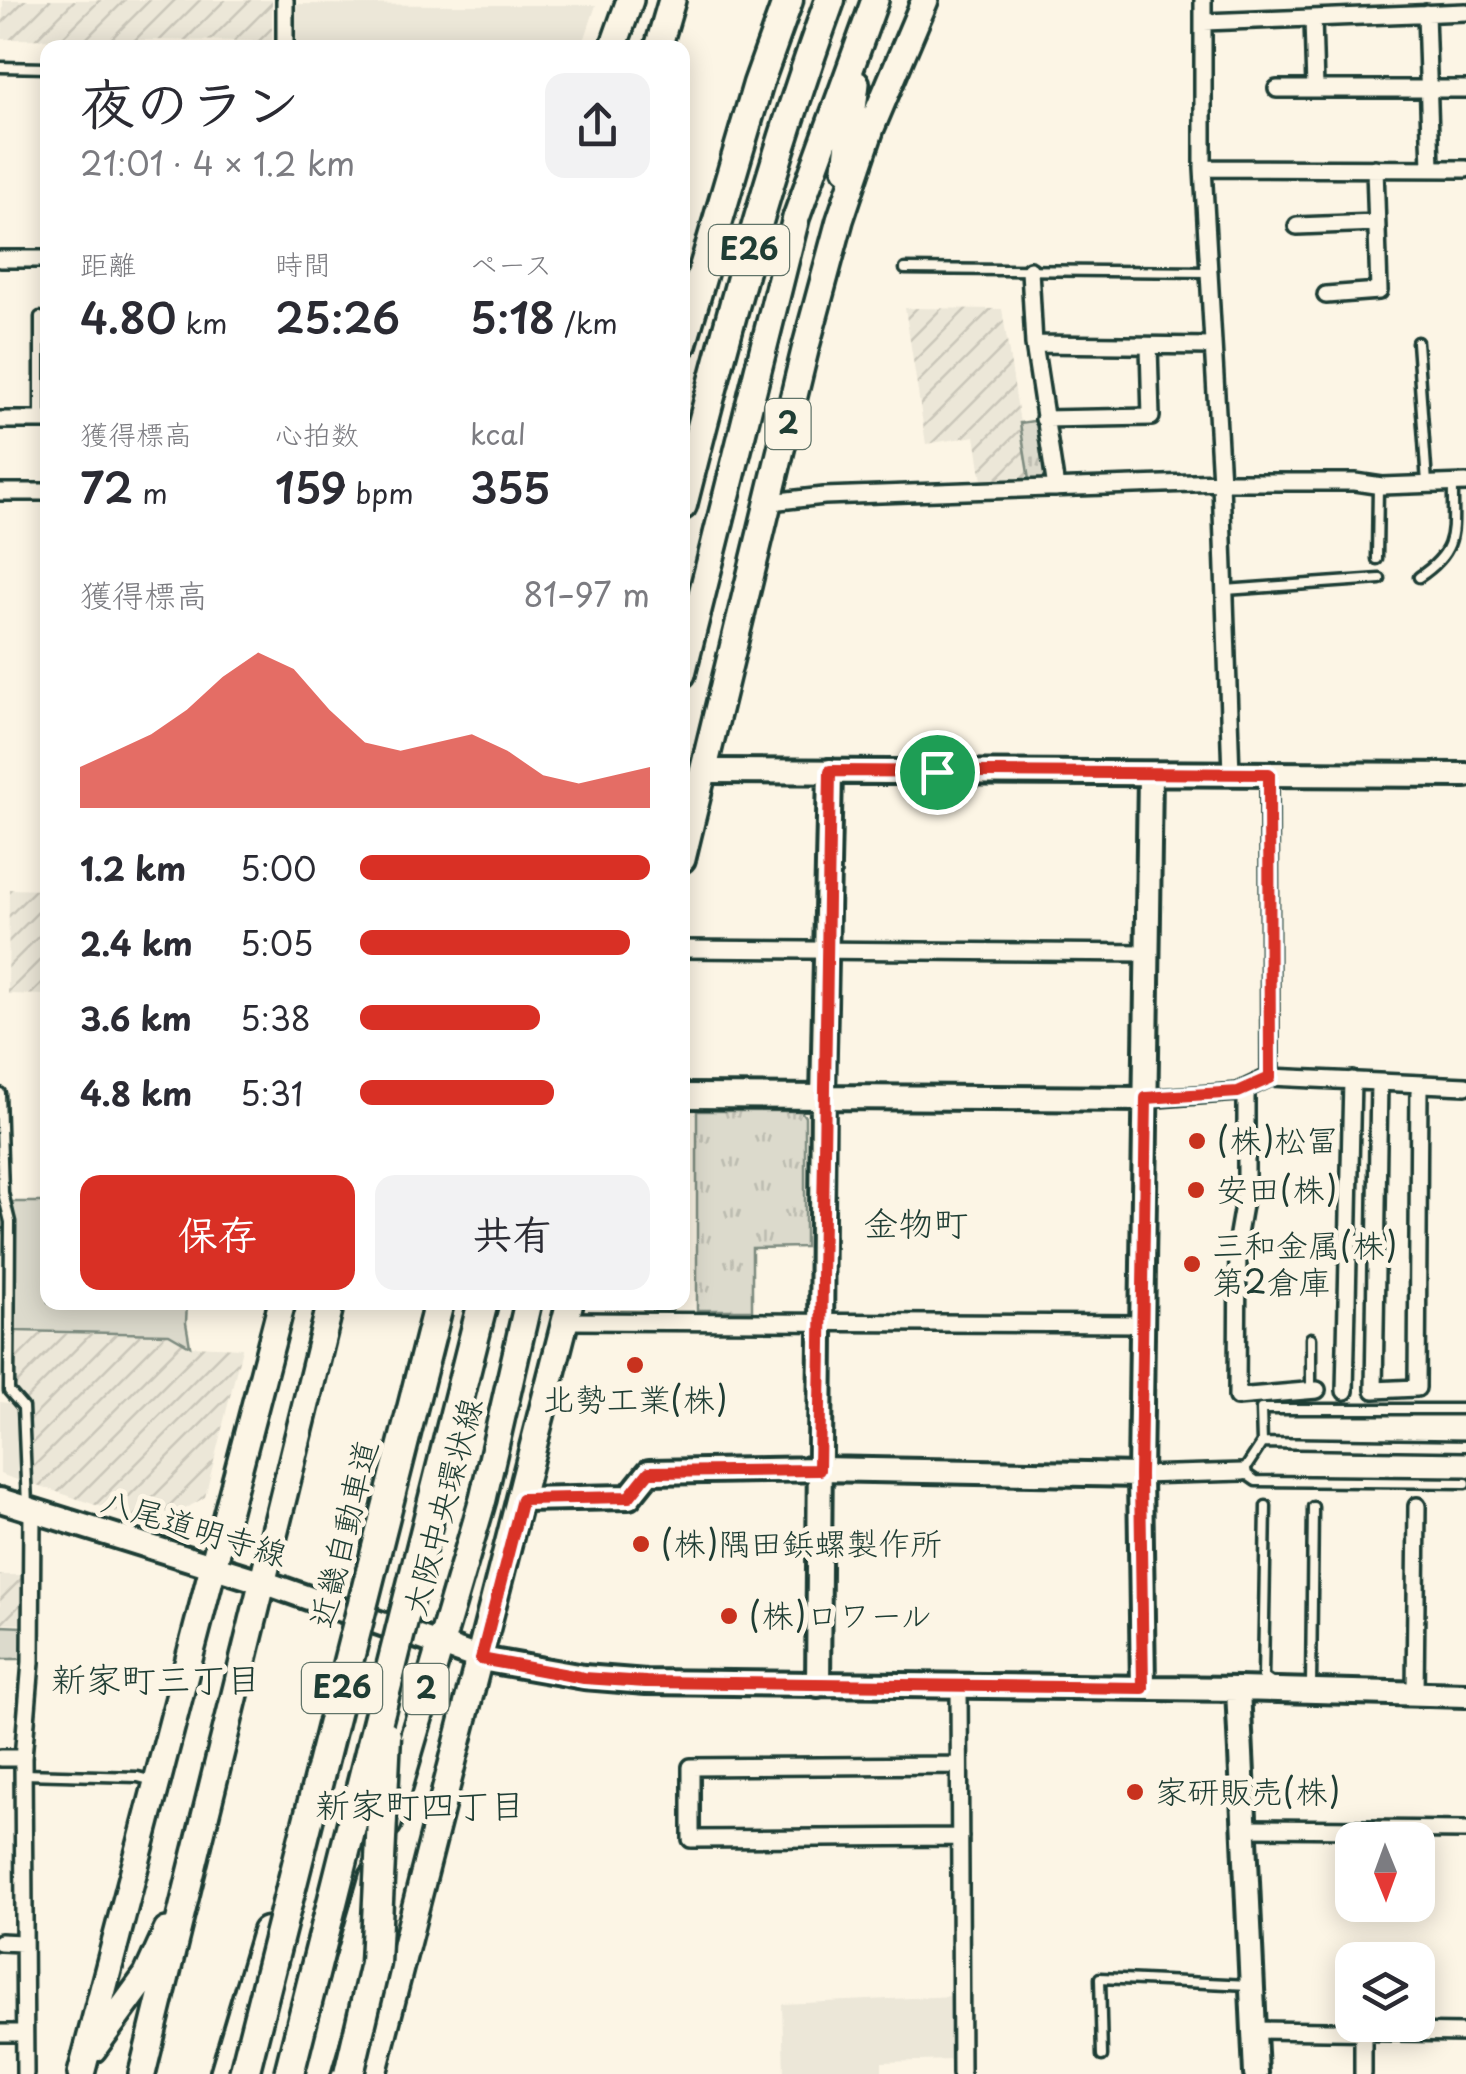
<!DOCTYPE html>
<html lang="ja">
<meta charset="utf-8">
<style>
body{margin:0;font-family:"Playpen Sans","Klee One",sans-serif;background:#f2f2f3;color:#2b2b33;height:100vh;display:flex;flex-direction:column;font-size:38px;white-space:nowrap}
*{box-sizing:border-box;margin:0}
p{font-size:32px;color:#7c7c81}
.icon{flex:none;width:55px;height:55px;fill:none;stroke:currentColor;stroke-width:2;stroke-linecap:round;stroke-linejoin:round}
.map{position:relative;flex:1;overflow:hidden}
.drawer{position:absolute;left:40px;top:40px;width:650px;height:1270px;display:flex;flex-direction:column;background:#fff;border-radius:20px;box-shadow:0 5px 25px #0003}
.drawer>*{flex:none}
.needle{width:65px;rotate:179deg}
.fabs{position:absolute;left:1335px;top:1822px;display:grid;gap:20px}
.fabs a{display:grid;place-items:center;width:100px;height:100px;border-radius:20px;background:#fff;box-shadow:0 5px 25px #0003;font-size:50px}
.pin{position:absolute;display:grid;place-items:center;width:85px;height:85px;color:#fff;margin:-42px;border:5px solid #fff;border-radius:50%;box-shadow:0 2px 10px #0007}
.round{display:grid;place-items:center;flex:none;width:105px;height:105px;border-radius:20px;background:#f2f2f3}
.overview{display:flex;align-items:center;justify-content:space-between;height:170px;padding:0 40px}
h1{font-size:55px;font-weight:600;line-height:75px}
.metrics{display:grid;grid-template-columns:repeat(3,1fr);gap:15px;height:170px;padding:10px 40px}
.metrics div{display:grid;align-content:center}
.metrics b{font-size:42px;font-weight:600}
.metrics small{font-size:28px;font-weight:400}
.metrics p{font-size:28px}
.chart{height:280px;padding:20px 40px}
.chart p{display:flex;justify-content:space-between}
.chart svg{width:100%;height:180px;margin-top:10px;fill:#d93025;opacity:.7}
.primary-button{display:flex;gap:20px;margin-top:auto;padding:20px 40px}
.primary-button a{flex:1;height:115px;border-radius:20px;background:#d93025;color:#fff;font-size:40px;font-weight:600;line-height:115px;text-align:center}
.primary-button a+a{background:#f2f2f3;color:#2b2b33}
ul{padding:0 40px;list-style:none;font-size:32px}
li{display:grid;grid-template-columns:160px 120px 1fr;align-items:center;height:75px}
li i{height:25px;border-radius:12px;background:#d93025}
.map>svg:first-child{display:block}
.built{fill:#ece7d8}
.industrial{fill:url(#industrial-furrows)}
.grass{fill:#dcdacc;stroke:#7e8c80;stroke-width:2.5}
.park{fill:url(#park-tufts);stroke:#7e8c80;stroke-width:2.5}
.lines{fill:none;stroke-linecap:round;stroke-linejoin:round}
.lane-casing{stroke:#1f3d34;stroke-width:15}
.street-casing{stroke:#1f3d34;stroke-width:22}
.secondary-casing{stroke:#1f3d34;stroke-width:30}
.primary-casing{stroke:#1f3d34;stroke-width:32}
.highway-casing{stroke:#1f3d34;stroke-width:35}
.lane{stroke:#fcf5e5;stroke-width:8}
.street{stroke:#fcf5e5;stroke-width:15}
.secondary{stroke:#fcf5e5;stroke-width:22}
.primary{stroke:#fcf5e5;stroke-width:25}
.highway{stroke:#fcf5e5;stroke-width:28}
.highway-bridge-casing{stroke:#1f3d34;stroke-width:35;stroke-linecap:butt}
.highway-bridge{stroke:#fcf5e5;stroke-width:28}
.route-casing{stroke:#fff;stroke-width:20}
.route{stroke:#d93025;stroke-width:12}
.poi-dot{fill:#c8321e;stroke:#fcf5e5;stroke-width:4}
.labels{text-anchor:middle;stroke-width:10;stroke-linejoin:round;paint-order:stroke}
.shield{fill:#fcf5e5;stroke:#617469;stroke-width:2.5}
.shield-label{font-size:30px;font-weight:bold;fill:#1f3d34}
.poi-label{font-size:32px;fill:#1f3d34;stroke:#fcf5e5;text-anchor:start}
.street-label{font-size:32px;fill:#1f3d34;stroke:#fcf5e5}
.neighbourhood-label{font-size:35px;fill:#1f3d34;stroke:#fcf5e5}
</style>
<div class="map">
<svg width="1466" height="2074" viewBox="0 0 1466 2074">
<defs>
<pattern id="industrial-furrows" width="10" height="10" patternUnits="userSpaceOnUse" patternTransform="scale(2.5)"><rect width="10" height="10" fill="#ece7d8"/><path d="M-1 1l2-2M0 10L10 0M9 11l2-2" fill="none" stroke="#cac7ba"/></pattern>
<pattern id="park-tufts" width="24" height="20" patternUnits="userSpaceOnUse" patternTransform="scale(2.5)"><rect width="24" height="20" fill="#dcdacc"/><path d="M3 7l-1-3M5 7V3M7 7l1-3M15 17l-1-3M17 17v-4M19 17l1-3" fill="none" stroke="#bcbcb0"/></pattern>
</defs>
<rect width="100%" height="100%" fill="#fcf5e5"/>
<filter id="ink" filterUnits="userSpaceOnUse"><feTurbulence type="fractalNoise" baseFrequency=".01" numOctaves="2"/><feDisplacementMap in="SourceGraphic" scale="20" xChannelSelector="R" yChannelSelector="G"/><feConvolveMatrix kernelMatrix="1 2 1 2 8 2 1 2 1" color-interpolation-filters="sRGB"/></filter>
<g filter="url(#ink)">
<path class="built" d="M294,4L455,5H596L582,47L297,48Z
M0,1402L17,1404L20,1410L23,1482L0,1474Z
M954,1996V2060L882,2062V2074H784L782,2004Z"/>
<path class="industrial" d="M3,0H272V41L2,39Z
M905,308L1002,309L1029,480L982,481L975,436L926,444Z
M9,889L47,890V995L8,994Z
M12,1333L169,1335L190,1346L242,1348L205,1497L157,1526L31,1483L28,1403L13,1390Z
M0,1575H24V1624H0Z"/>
<path class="grass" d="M9,1202H47L48,1302L187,1303L186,1323L190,1346L169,1334L13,1331Z"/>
<path class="park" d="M1040,420L1048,473L1041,479L1029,480L1020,423Z
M697,1111H801L805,1117V1247L752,1248V1310H697Z
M0,1626L23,1627V1659H0Z"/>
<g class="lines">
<g class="lane-casing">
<path id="lane" d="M0,67L48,68
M905,269L1209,272
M40,317V420
M1417,342L1427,483
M1377,559L1378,486
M1419,577C1461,549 1452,530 1453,484
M1225,590L1380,579
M0,1093L3,1193L10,1222L9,1391L23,1407L27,1505
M1311,1338V1391
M1466,1409H1261L1262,1443L1466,1446
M1262,1443L1243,1472L1256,1481L1466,1483
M1266,1506L1263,1677L1274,1685
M1311,1686L1313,1507
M23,1774L138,1777L153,1781
M1102,2056L1100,1978L1249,1985"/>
</g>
<g class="street-casing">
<path id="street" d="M285,0V48
M1426,13L1431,168
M1313,18L1315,89
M1204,22L1466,12
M1277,89H1466
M1203,168V0
M1297,226L1376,223
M0,259H48
M1030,270L1034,344L1056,488
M1326,295L1379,291L1375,168
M1034,344L1213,346
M1044,419L1151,417L1149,346
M0,420H48
M0,492H48
M770,502L824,496L1221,482H1355L1382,486L1466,483
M1231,774L1221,482L1203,168L1466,169
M1269,774L1270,1077
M682,949L1148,953
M1379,1082L1374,1390L1417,1388L1419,1084
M1246,1089V1188L1238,1234L1237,1397L1317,1390
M1145,1099L1238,1092L1270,1077L1466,1086
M566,1321L1142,1324
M1345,1391L1352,1080
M1140,1475L1243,1472
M959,1686L961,2074
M1415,1694L1417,1506
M0,1758H23
M959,1765L691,1767V1839L960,1837
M1246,1828L1466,1830
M0,1942L22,1943
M1255,2030L1466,2033
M0,2033H24
M25,2074L23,1758L31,1662L32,1511
M1363,2074V2032"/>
</g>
<g class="secondary-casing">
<path id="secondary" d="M705,771L1466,775
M682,1096L1145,1099
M521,1499L629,1497L649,1472L819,1469L1140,1475
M0,1500L263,1582L481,1659L584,1677L646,1682L1238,1689L1466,1695
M818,1685L823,1099L830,771
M1143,1688L1140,1475L1150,774
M1238,1689L1256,2074"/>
</g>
<g class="primary-casing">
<path id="primary" d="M613,48L630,0
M658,48L672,0
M846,168L856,83
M682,674L796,218L875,0
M682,859L806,346L840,220L871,128L925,0
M388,1824L483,1499L528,1302
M93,2049L147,1975L167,1931
M81,2074L282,1302
M142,2074L331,1302
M316,2074L373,1877
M373,2074L570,1302"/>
</g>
<g class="highway-casing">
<path id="highway" d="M682,343L758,84L788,0
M682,505C725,335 770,165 830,0
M225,2074L267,1932"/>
</g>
<use href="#lane" class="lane"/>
<use href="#street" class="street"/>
<use href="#secondary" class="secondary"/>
<use href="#primary" class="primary"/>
<use href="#highway" class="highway"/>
<g class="highway-bridge-casing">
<path id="highway-bridge" d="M244,2074L439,1302
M289,2074L483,1302
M349,2074L375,1963L386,1736"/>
</g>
<use href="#highway-bridge" class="highway-bridge"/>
</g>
</g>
<g class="lines" filter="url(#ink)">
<g class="route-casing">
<path id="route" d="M830,771L1269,774L1270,1078L1238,1092L1146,1098L1140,1476L1143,1688L646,1682L584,1678L481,1659L522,1499L629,1497L649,1472L819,1470Z"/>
</g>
<use href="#route" class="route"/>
</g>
<g class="poi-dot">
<circle cx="1197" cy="1141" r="10"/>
<circle cx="1196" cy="1190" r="10"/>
<circle cx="1192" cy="1264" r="10"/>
<circle cx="635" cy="1365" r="10"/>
<circle cx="641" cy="1544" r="10"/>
<circle cx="729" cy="1616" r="10"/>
<circle cx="1135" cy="1792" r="10"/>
</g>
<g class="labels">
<g class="shield">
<rect x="709" y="225" width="80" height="50" rx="8"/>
<rect x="765.5" y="399" width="45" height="50" rx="8"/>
<rect x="302" y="1663" width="80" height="50" rx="8"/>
<rect x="403.5" y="1664" width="45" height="50" rx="8"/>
</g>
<g class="shield-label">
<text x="749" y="260">E26</text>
<text x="788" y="434">2</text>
<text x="342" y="1698">E26</text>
<text x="426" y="1699">2</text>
</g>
<g class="poi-label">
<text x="1217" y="1152">(株)松冨</text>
<text x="1216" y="1201">安田(株)</text>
<text x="1212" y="1257">三和金属(株)<tspan x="1212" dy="37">第2倉庫</tspan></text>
<text x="635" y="1411" text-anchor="middle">北勢工業(株)</text>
<text x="661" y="1555">(株)隅田鋲螺製作所</text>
<text x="749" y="1627">(株)ロワール</text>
<text x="1155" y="1803">家研販売(株)</text>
</g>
<g class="street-label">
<text transform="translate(443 1507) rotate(-75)" y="11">大阪中央環状線</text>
<text transform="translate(194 1528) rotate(17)" y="11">八尾道明寺線</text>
<text transform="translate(344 1534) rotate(-76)" y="11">近畿自動車道</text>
</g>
<g class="neighbourhood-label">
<text x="916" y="1236">金物町</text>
<text x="156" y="1692">新家町三丁目</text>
<text x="420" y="1818">新家町四丁目</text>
</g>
</g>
</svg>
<div class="fabs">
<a><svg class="needle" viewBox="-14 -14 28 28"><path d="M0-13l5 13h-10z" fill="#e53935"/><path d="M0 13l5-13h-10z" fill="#7c7c81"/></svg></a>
<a><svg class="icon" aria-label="layers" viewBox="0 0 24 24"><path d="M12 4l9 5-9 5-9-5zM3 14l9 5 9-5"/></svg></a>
</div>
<div class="pin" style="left:937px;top:772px;background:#1e9e55"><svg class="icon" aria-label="arrive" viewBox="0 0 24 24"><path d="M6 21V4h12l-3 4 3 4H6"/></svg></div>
<section class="drawer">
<div class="overview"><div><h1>夜のラン</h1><p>21:01 · 4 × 1.2 km</p></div><a class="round"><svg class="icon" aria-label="share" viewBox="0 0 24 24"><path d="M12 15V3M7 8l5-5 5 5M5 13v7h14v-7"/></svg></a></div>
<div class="metrics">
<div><p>距離</p><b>4.80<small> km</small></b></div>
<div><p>時間</p><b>25:26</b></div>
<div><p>ペース</p><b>5:18<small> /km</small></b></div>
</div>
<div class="metrics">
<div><p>獲得標高</p><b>72<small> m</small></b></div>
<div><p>心拍数</p><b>159<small> bpm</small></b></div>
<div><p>kcal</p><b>355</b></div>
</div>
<div class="chart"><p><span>獲得標高</span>81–97 m</p>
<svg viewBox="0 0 160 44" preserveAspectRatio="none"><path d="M0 44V34L10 30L20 26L30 20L40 12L50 6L60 10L70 20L80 28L90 30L100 28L110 26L120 30L130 36L140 38L150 36L160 34V44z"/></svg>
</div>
<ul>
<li><b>1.2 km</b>5:00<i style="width:100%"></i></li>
<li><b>2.4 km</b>5:05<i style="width:93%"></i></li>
<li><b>3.6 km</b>5:38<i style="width:62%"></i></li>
<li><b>4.8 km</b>5:31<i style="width:67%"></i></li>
</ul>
<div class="primary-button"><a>保存</a><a>共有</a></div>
</section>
</div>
